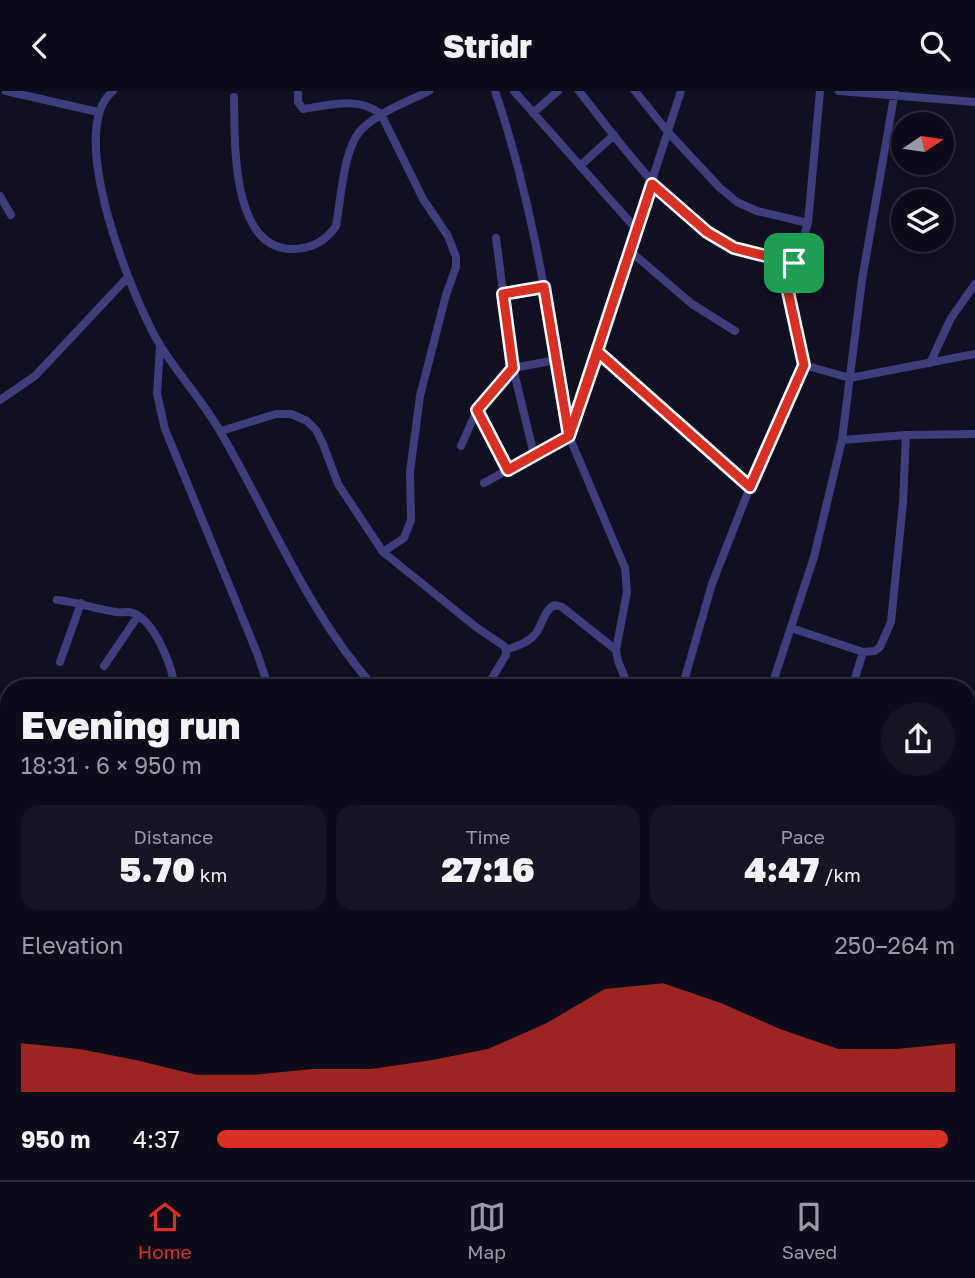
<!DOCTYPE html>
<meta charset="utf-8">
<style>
body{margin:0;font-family:"Golos Text",sans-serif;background:#161423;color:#f1f3f6;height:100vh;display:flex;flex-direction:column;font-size:26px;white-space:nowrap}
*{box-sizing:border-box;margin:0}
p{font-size:23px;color:#9a9ba2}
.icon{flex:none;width:38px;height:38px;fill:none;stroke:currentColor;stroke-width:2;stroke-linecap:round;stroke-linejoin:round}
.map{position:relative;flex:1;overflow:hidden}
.side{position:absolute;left:0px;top:588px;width:976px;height:502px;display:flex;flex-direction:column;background:#0d0b1a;border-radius:28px 28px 0 0;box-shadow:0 4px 10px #0003,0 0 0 2px #2d2b39}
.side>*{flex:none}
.needle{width:46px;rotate:77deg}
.buttons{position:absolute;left:891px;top:21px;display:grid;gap:14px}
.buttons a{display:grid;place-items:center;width:63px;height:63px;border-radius:50%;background:#0d0b1a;box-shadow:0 4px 10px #0003,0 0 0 2px #2d2b39;font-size:35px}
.pin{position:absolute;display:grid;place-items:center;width:60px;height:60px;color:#fff;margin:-30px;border-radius:14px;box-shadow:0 4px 10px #0006}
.round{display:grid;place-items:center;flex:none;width:74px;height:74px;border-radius:37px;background:#161423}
.headline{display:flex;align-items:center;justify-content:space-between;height:119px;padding:0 21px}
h1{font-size:38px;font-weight:800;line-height:52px}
.figures{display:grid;grid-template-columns:repeat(3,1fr);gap:10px;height:119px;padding:7px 21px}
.figures div{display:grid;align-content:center;border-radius:18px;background:#161423;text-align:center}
.figures b{font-size:35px;font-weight:800}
.figures small{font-size:19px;font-weight:400}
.figures p{font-size:19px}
.chart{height:196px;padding:14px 21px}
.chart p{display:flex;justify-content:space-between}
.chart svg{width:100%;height:126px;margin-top:7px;fill:#d93025;opacity:.7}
ul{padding:0 21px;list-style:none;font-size:23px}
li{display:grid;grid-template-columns:112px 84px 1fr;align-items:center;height:52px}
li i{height:18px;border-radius:9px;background:#d93025}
header{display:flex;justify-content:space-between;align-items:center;height:91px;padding:0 21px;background:#0d0b1a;font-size:32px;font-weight:800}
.menu{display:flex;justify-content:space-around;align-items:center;height:98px;border-top:2px solid #2d2b39;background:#0d0b1a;font-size:19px;color:#9a9ba2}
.menu a{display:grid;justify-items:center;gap:4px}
.menu .active{color:#d93025}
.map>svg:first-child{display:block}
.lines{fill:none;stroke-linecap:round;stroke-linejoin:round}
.street{stroke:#3e3e7d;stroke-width:8}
.route-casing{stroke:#fff;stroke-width:14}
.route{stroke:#d93025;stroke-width:9}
</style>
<header><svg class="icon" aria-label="back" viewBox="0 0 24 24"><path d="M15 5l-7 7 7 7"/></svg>Stridr<svg class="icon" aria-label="search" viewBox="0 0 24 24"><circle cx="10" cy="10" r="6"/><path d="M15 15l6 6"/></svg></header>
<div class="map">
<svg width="975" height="1089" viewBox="0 0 975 1089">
<rect width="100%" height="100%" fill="#110f22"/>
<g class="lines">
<path class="street" d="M6,0L98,21
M113,0C64,40 133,209 160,254C179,285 204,311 221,342C271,427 308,523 375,597
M298,0V11L303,18C330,14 358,5 381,23L423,108L448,145L456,166V176L446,204L420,305L410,381L411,429L404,447L383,461
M514,0L637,139
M579,0C621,53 671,125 732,156C750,165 775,167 794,172
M635,0L668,41L720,97L737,111L757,120L808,132
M839,0L975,11
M234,6C235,48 230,161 295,158C313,157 326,150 336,135C341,109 343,55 363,37C381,20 407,11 429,0
M533,22L558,0
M580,75L614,44
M0,105L11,124
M496,147L513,277L534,364
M630,160L692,213L735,240
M503,203L544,196
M160,254L157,303L165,338L257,562L269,597
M598,261L750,396
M930,272L951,227L975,193
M804,274L850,287L975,263
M0,309L35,285L128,186
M477,319L507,379
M221,340L276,323H291L307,330L316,339L323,353L338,393L383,461L476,536L504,555L506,559
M906,344L975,343
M461,355L477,319L513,277L556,269
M484,392L569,345C550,229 533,111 495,0
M57,509C77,511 96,518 116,521C122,522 127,520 133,522C155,530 172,575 175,597
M791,537L863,561L875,560L880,556L891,531L903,412L906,344L842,349
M506,559C516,555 529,552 536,542C543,532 544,519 555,514L562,516L616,559
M60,571L81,512
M104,575L138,525
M486,597L506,564V559
M629,597L618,570L616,559L627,501L625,477L569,345L681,0
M682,597L712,493L750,396L804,274L787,196L808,132L820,0
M771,597L814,466L842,349L862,189L895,0
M852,597L863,561
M968,638L975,631
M0,644L9,645
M968,664L975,667
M0,813L3,800L9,789
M968,900H975
M968,951L975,956
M0,1027L9,1013
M658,1082L686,1089
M737,1082L740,1089
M861,1082L878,1089
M445,1089L446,1082
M601,1089L603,1082"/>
</g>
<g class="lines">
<g class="route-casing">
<path id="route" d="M794,172L734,157L707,141L652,93L569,345L544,196L503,203L513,277L477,319L508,379L569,345L598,261L750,396L804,274L787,196L794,172"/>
</g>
<use href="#route" class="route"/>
</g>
</svg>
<div class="buttons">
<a><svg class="needle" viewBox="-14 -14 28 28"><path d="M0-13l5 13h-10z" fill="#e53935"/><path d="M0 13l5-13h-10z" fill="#9a9ba2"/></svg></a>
<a><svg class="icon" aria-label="layers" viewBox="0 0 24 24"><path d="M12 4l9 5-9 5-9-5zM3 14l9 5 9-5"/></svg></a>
</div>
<div class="pin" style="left:794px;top:172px;background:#1e9e55"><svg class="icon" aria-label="arrive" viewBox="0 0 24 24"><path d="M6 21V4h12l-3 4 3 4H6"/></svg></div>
<section class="side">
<div class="headline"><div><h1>Evening run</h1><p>18:31 · 6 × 950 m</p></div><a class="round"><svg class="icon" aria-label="share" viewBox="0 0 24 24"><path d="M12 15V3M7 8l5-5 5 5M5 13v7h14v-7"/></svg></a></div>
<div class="figures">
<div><p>Distance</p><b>5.70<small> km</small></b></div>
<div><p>Time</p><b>27:16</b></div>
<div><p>Pace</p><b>4:47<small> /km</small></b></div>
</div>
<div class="chart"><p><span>Elevation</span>250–264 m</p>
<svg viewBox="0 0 160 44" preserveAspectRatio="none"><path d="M0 44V27L10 29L20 33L30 38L40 38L50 36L60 36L70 33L80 29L90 20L100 8L110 6L120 13L130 22L140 29L150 29L160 27V44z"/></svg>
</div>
<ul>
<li><b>950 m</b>4:37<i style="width:99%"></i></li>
</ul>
</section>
</div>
<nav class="menu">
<a class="active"><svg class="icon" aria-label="home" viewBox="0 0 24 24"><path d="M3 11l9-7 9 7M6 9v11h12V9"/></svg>Home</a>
<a><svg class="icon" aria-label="map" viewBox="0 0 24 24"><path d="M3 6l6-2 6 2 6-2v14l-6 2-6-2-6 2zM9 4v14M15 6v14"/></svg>Map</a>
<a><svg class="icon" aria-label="saved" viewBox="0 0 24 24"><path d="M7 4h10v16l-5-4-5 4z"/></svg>Saved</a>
</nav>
